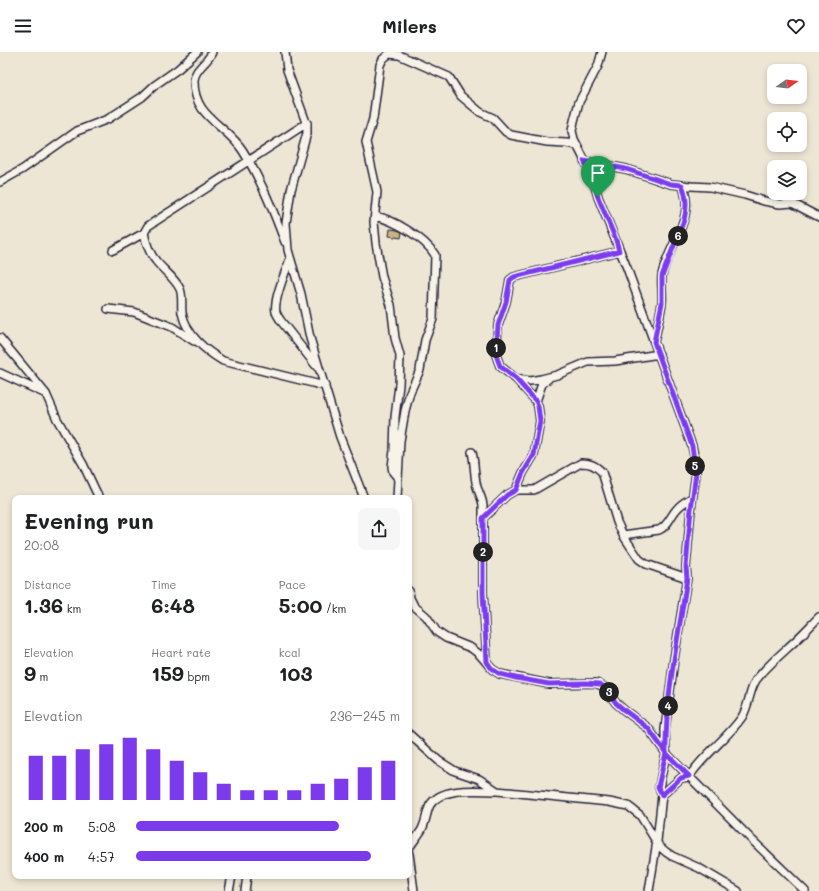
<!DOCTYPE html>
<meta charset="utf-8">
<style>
body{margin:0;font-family:Mali,sans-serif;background:#f6f6f6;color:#202124;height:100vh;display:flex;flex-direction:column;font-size:15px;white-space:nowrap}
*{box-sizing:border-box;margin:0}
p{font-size:13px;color:#757577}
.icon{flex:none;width:22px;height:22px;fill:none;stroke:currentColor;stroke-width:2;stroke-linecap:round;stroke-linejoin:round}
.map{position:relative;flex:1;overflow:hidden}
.panel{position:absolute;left:12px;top:443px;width:400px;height:384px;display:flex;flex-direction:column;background:#fff;border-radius:8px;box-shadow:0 2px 6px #0003}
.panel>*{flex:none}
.needle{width:26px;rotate:76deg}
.fabs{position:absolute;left:767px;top:12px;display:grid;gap:8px}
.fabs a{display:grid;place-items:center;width:40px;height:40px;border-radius:8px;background:#fff;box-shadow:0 2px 6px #0003;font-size:20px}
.pin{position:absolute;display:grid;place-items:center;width:34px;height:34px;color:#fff;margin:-41px -17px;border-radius:50% 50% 50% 0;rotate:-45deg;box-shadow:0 0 4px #0007}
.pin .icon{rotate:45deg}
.km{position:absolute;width:20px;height:20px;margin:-10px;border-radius:50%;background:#222;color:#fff;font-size:11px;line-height:20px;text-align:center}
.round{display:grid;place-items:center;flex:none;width:42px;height:42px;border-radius:8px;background:#f6f6f6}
.headline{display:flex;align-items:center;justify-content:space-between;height:68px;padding:0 12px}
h1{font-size:22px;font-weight:800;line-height:30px}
.metrics{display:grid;grid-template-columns:repeat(3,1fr);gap:6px;height:68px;padding:4px 12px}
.metrics div{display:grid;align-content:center}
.metrics b{font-size:20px;font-weight:800}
.metrics small{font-size:11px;font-weight:400}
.metrics p{font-size:11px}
.chart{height:112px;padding:8px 12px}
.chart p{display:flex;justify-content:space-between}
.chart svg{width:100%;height:72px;margin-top:4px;stroke:#7c3aed;stroke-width:6}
ul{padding:0 12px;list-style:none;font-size:13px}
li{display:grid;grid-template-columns:64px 48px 1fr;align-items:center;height:30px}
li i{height:10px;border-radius:5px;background:#7c3aed}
header{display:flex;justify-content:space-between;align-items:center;height:52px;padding:0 12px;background:#fff;font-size:18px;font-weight:800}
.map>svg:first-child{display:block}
.building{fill:#cbb382;stroke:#22223b}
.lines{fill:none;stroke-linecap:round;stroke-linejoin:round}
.street-casing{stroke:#22223b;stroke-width:10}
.street{stroke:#f7f3e8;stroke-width:7}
.route-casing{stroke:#fff;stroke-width:8}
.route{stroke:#7c3aed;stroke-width:5}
</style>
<header><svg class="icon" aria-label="menu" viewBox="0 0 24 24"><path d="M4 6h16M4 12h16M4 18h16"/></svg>Milers<svg class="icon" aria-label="heart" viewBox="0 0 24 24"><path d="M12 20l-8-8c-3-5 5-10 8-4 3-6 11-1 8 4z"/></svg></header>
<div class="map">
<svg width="819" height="839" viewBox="0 0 819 839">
<rect width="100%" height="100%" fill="#eee6d4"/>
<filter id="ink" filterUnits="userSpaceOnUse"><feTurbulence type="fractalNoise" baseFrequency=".025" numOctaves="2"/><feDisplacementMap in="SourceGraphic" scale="8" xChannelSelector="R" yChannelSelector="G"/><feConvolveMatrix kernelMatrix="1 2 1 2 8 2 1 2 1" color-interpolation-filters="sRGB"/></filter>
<g filter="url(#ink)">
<path class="building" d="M390,177L397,178L402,180L401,186L389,184Z"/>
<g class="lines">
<g class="street-casing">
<path id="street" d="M212,0C208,11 195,16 194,28C193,66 226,72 243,99C261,128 273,158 285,190
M285,0L287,18L307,73V81L291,138L286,171L288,198L301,242L310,286L340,385L364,446
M602,0L598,14L579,50L574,69L572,79L574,87L592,123L598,145L627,216L692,394L695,408L696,421L691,457L686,515L687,526L674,607L665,678L666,701L659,735L662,743
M584,109L626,117L671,132L691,134L710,135L745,143L764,149L780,152L792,151L819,165
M0,130L23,117L77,79L108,67L142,45L155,33L178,17L197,0
M375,164C394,168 425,186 435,203L433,267L425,288L420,318L410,340L405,359L400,389L397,446
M144,181C146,191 149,201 156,209C163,218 175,226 180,237C183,244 181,254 182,261C187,284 205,298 223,309L325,334
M113,198L144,181L148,174L307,71
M619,199L514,225L510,228L506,250L498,273L496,303L500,314L516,327L530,329L541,327L557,323L588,310L615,309L659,302
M290,207C286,219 273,248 276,260C277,263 279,266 281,269L317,315
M108,257L134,260L172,275L194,289
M0,286L46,342L57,367L83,412L99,446
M654,290C657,277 660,264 662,251C663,242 661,232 662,223C668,193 697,165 682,133
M0,321L44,341
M516,327L536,349L538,354L540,369L534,403L523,421L516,438
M536,349L542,332L549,326
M472,400C475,412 474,424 477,435C479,441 482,446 483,453V541L487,610
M398,426L393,420L392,415L394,398L395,365L399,333L400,304L395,286L391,253L382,225L376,191L374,170L377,140L366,90L373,67L380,13L383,7L389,2L399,3L449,25L461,44L480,60L493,66L506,80L511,83L547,90L566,91L577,93
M483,466L507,443L516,438H534L581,411C590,411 595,413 602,420L617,470L623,483L639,507L646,512L687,526
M623,483L659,478C668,474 670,465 676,458C680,453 686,449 692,446
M409,539L410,546L414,554L426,564L437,580L446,586L471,596L479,602L492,617L500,622L549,632L596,631L604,635L616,651L624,658L648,676L666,701L751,787L805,839
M409,682L439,709L455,719L479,727L497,739L609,750L628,754L640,763L659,794L666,800L672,804L699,816L738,839
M409,796C413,790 417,785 421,779C426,771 426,761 430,753C442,734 478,739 497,739
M409,802L414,839
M229,839L232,824
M245,839L247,824
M649,839L657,789L662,743L681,726L689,725C703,703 727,687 742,665C749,654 749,639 756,628C767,614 780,603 793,591C802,583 810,574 819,565"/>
</g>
<use href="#street" class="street"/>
</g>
</g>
<g class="lines" filter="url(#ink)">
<g class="route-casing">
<path id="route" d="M598,145L616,188L619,199L514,225L510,228L506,250L498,273L496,303L500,314L516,327L536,349L538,354L540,369L534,403L523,421L516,438L507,443L483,466V541L487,610L492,617L500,622L516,626L549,632L585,631L600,632L604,635L616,651L624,658L648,676L666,701L658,735L662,743L681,726L689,724L666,701C665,642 679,584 687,526L686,515L691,457L696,421L694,408L692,394L654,290L662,251V224L684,168C687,156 687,144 682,133L671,132L626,117L584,109L592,123L598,145"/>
</g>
<use href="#route" class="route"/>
</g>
</svg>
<div class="fabs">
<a><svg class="needle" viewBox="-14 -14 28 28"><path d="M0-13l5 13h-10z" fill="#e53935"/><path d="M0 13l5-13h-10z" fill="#757577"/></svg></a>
<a><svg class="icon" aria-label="locate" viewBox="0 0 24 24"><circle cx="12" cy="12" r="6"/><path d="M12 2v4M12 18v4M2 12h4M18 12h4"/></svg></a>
<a><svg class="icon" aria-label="layers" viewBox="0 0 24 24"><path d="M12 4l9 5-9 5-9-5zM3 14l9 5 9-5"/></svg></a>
</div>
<div class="pin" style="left:598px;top:145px;background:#1e9e55"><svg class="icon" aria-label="arrive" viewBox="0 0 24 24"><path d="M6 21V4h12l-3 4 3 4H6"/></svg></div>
<b class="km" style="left:496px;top:296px">1</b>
<b class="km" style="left:483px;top:500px">2</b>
<b class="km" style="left:609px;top:640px">3</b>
<b class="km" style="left:668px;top:654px">4</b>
<b class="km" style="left:695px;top:414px">5</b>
<b class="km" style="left:678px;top:184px">6</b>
<section class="panel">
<div class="headline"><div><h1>Evening run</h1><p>20:08</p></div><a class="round"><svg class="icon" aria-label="share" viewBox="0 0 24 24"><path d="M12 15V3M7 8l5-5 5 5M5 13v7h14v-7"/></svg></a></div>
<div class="metrics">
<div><p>Distance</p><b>1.36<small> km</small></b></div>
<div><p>Time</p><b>6:48</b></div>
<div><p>Pace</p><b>5:00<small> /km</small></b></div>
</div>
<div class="metrics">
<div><p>Elevation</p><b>9<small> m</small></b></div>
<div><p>Heart rate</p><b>159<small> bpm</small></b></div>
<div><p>kcal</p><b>103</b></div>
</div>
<div class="chart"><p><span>Elevation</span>236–245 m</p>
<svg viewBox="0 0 160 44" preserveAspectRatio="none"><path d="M5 44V17M15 44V17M25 44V13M35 44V10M45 44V6M55 44V13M65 44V20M75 44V27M85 44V34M95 44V38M105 44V38M115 44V38M125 44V34M135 44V31M145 44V24M155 44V20"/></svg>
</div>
<ul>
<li><b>200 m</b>5:08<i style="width:77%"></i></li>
<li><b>400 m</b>4:57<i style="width:89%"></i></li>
</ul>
</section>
</div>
